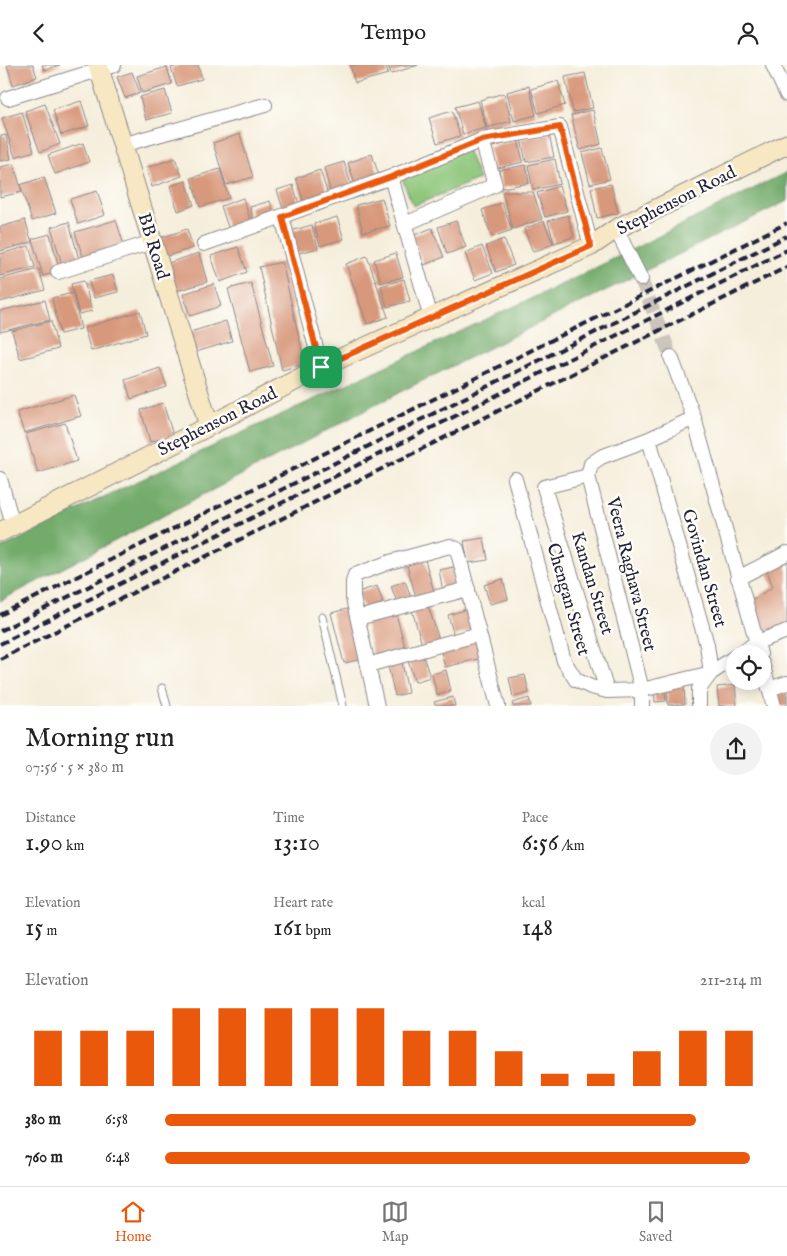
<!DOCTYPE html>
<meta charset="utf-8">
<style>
body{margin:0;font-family:"IM FELL English",serif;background:#f2f2f2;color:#222;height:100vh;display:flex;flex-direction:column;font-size:19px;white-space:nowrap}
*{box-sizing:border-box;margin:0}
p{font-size:16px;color:#767676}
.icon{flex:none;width:28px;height:28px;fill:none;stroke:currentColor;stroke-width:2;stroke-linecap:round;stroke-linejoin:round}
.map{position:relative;height:641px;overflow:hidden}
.sheet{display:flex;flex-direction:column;background:#fff;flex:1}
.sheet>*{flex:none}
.tools{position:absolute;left:726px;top:580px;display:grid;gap:10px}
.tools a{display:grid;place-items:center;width:45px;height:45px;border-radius:50%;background:#fff;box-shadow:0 2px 12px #0003;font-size:25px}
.pin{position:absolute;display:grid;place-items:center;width:42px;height:42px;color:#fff;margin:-21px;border-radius:10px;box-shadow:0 2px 8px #0006}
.round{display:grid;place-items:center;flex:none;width:52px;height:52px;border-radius:26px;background:#f2f2f2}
.headline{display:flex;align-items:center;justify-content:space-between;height:85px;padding:0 25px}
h1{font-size:28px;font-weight:600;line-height:38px}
.stats{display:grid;grid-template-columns:repeat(3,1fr);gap:8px;height:85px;padding:5px 25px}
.stats div{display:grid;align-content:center}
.stats b{font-size:25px;font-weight:600}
.stats small{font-size:14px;font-weight:400}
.stats p{font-size:14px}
.chart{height:140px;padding:10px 25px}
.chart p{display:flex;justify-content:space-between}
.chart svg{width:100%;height:90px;margin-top:5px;stroke:#ea580c;stroke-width:6}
ul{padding:0 25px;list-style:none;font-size:16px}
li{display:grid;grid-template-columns:80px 60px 1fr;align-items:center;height:38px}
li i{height:12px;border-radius:6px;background:#ea580c}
header{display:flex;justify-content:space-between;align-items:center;height:65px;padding:0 25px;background:#fff;font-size:22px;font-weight:600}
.dock{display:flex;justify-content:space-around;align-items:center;height:70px;border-top:1px solid #e0e0e0;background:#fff;font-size:14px;color:#767676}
.dock a{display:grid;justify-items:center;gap:2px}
.dock .on{color:#ea580c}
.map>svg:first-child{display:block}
.green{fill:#8ec67a;stroke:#58745a}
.forest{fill:#72ab6a;stroke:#4a6652}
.building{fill:#d8987b}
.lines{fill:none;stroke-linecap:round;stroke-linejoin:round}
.street-tunnel{stroke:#cbc5bb;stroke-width:14;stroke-dasharray:14 7;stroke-linecap:butt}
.lane-casing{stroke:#8c888b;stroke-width:9}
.street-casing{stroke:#8c888b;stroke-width:16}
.secondary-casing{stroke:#8c888b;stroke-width:21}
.lane{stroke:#fff;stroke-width:7}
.street{stroke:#fff;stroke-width:14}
.secondary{stroke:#f7e8c3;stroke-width:19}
.rail{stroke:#22223b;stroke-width:4;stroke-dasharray:8 4;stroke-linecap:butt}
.route-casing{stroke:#fff;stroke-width:10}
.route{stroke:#ea580c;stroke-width:6}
.labels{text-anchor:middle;stroke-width:5;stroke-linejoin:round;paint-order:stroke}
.street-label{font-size:18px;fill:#22223b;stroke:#fdfcf7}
</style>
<header><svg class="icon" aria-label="back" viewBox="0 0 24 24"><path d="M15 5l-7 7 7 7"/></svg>Tempo<svg class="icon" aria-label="person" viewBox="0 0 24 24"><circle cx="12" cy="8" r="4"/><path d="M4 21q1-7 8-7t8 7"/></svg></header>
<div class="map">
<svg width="787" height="641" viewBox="0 0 787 641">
<rect width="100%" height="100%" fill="#fdfcf7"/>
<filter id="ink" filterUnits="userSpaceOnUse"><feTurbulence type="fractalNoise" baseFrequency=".02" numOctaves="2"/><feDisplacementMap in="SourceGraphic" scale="10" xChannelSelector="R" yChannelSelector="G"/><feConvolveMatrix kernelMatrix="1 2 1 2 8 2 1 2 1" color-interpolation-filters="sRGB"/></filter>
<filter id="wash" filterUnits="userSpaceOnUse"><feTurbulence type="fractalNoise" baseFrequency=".0096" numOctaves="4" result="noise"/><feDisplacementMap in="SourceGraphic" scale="20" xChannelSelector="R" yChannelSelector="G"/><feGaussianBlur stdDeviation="1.12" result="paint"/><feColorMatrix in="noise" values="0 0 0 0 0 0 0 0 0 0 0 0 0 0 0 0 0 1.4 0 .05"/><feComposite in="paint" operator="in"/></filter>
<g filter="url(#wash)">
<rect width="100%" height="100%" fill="#f5eedb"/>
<path class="green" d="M467,84L479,114L413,141L401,111Z"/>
<path class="forest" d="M787,107V136L410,322L0,536V484L95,436L571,215Z"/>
<g id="blocks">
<path class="building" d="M7,0H33L37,12L13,20Z
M42,0H60L44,5Z
M180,0H198L202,14L177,21L171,3Z
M350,0H386L388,9L355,18Z
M388,0H418L391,9Z
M167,2L172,19L142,28L137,11Z
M132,7L140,28L125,33L117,12Z
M585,8L593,43L573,47L565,12Z
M558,16L565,40L538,48L531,24Z
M529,21L536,50L514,56L507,27Z
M165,25L172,48L146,55L140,32Z
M504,28L511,56L487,63L480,35Z
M81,36L89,61L61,70L53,45Z
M478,36L486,63L463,69L455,42Z
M45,39L60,79L40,87L25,46Z
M593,45L601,79L580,85L571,50Z
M452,46L460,71L437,78L429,53Z
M22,47L34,86L15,92L2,53Z
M240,69L253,112L226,120L213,78Z
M549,69L554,92L526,97L521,74Z
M6,70L11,94L0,96V71Z
M518,75L523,97L494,104L489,83Z
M83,78L89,97L55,109L48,90Z
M602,83L610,114L590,119L582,88Z
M372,89L380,114L356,122L348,98Z
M175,93L182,111L152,122L146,103Z
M555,94L560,119L533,125L528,100Z
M344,97L352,123L331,129L324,103Z
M14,99L22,127L0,132V102Z
M526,100L529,118L502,123L499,105Z
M220,104L229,133L200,142L191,113Z
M320,105L329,133L305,140L296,113Z
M44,112L56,148L32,156L20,120Z
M186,116L194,140L178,146L170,121Z
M611,119L618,148L597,153L591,123Z
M293,120L300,142L284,147L277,125Z
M559,121L567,146L545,152L537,128Z
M97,126L105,150L78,159L70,134Z
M502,127H533L542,154L513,164Z
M243,133L252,160L230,168L221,141Z
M382,133L390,161L363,167L356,140Z
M270,136L275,153L254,158L250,142Z
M502,138L512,165L492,172L482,145Z
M568,150L574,172L554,178L548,156Z
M337,152L344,174L320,181L314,159Z
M25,155L32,177L0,186V162Z
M116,155L124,180L83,192L75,167Z
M456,156L466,182L447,189L438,162Z
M544,156L553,179L533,187L524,164Z
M69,157L79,195L62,200L51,162Z
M312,160L318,183L296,189L290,166Z
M432,163L444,192L424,200L412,171Z
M187,164L193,183L163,192L157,174Z
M50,169L60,206L43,211L32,174Z
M504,174L514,200L496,207L486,181Z
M29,181L35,202L0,211V189Z
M482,181L493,208L475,215L465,188Z
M238,182L247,207L220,217L211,191Z
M199,188L207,217L173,227L165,199Z
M396,188L403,212L381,218L374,195Z
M367,191L388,252L367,259L346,199Z
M282,197L305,299L282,305L259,202Z
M39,204L45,225L0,237V214Z
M113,210L118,227L94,233L89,216Z
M404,214L410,236L387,242L381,221Z
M84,216L92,246L79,249L71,219Z
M251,218L273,301L250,307L228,224Z
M214,219L221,241L190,251L183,229Z
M73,228L81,264L60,269L52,233Z
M45,235L50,255L0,267V246Z
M140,246L146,269L91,286L84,263Z
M51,256L58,284L20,294L12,266Z
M226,256L232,276L193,288L187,268Z
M160,303L167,322L131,334L125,315Z
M74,330L81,351L24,368L17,347Z
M163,338L173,370L150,377L141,345Z
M65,358L77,396L38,408L26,369Z
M484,473L488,495L468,498L464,476Z
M424,491L434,527L416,532L406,497Z
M787,491V562L762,571L748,537L773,522L766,503Z
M458,501L462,524L443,527L439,505Z
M503,514L508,534L490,539L484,520Z
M405,516L412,535L398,540L391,521Z
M377,521L383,538L364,545L358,527Z
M428,540L440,578L423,583L412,545Z
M351,543L363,594L344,598L331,548Z
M468,544L475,564L454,571L448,550Z
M395,545L406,586L374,594L364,553Z
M477,573L482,593L445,602L440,583Z
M423,591L430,612L415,617L408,596Z
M402,597L408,628L395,631L388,601Z
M446,605L451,626L437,630L432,609Z
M525,610L529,628L513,632L509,613Z
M735,620L737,641H719L717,622Z
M684,621L685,639L668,640L667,622Z
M787,622V641H777L774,626Z
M665,624L666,636L655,637L654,625Z
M453,632L455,641H436L434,637Z
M529,633L531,641H513L512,638Z"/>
</g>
</g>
<g filter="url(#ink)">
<use href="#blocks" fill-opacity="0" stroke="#8c888b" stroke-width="1"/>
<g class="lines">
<path class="street-tunnel" d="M641,214L671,292"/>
<g class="lane-casing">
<path id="lane" d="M322,552L343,641
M162,623L167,641"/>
</g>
<g class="street-casing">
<path id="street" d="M773,0L787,30
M8,33L114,0
M122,80L265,40
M391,112L431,253
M282,152L321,302
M405,159L495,120L482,75
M616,164L641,214
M204,179L391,112L482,75L560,62L591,181
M58,207L152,177
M671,292L694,353L760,589
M649,374L707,580L711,608L699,624V641
M588,411L544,422L607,626
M0,414L13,460
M515,414L564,596L576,615L591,622L607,626L642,625L711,608L735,592
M738,513L787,488
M358,553L468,524
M740,589L757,577L787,566
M762,598L774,641
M368,600L479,569
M769,624L787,618
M377,641L353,533V517L355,510L390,497L450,481L457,484L498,641
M642,641V625L588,411L591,399L601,392L649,374L694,353"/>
</g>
<g class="secondary-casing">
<path id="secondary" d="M98,0L209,361
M0,467L209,361L321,302L591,181L616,164L787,79"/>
</g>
<use href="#lane" class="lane"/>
<use href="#street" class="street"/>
<use href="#secondary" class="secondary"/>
<path class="rail" d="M0,550L787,158
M0,566L787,171
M0,579L787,185
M0,594L787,202"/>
</g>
</g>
<g class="lines" filter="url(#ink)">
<g class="route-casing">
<path id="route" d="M560,62L591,181L321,302L282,152L391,112L482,75Z"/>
</g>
<use href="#route" class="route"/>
</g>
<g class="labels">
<g class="street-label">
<text transform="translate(676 135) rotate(-27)" y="6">Stephenson Road</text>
<text transform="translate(154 181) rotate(73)" y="6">BB Road</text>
<text transform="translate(217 356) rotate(-27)" y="6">Stephenson Road</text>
<text transform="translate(705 503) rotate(74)" y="6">Govindan Street</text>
<text transform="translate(632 509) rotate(76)" y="6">Veera Raghava Street</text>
<text transform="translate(593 518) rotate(73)" y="6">Kandan Street</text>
<text transform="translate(569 534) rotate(74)" y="6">Chengan Street</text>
</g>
</g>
</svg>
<div class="tools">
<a><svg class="icon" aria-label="locate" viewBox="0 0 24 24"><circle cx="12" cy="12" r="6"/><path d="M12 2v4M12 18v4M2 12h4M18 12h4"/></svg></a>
</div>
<div class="pin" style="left:321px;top:302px;background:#1e9e55"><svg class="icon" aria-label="arrive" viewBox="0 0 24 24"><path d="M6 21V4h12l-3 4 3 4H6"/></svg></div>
</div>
<section class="sheet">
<div class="headline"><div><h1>Morning run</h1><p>07:56 · 5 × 380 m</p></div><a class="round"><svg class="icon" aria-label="share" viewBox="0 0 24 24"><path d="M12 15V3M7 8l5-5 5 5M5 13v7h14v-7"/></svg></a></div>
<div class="stats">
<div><p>Distance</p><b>1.90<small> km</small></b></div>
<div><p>Time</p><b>13:10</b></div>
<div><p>Pace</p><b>6:56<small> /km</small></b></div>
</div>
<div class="stats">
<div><p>Elevation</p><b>15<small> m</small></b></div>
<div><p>Heart rate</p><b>161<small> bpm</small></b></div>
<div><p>kcal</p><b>148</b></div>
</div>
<div class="chart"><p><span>Elevation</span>211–214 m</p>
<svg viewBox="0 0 160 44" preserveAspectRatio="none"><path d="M5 44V17M15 44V17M25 44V17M35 44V6M45 44V6M55 44V6M65 44V6M75 44V6M85 44V17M95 44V17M105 44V27M115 44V38M125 44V38M135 44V27M145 44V17M155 44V17"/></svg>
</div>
<ul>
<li><b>380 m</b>6:58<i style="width:89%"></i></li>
<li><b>760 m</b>6:48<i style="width:98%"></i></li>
</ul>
</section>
<nav class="dock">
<a class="on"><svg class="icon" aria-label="home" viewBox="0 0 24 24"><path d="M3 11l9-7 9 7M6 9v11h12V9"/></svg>Home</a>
<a><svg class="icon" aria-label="map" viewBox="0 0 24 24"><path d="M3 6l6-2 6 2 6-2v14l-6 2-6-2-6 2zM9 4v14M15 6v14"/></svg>Map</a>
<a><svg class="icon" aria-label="saved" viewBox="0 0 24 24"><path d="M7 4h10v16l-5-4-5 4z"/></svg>Saved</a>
</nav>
